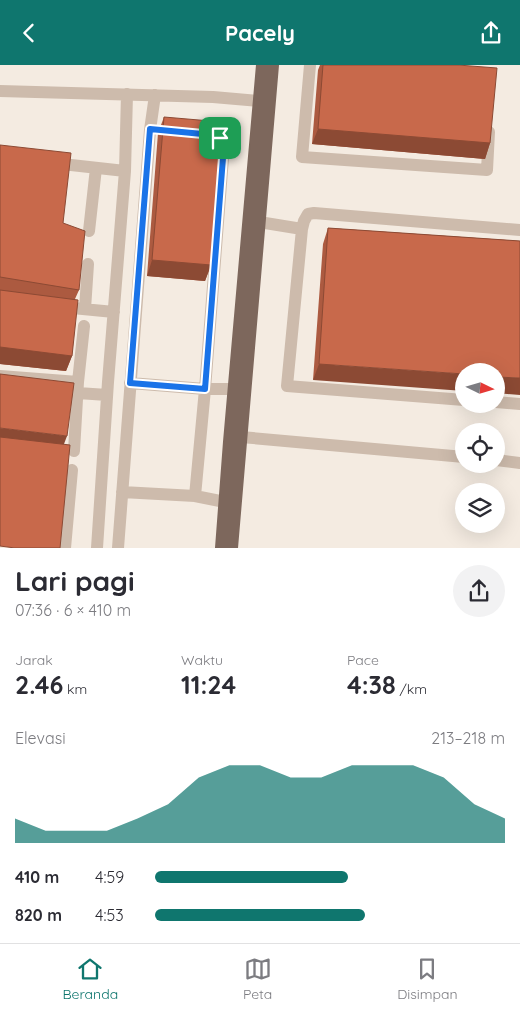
<!DOCTYPE html>
<html lang="id">
<meta charset="utf-8">
<style>
body{margin:0;font-family:Quicksand,sans-serif;background:#f2f2f3;color:#2b2b33;height:100vh;display:flex;flex-direction:column;font-size:19px;white-space:nowrap}
*{box-sizing:border-box;margin:0}
p{font-size:16px;color:#7c7c81}
.icon{flex:none;width:28px;height:28px;fill:none;stroke:currentColor;stroke-width:2;stroke-linecap:round;stroke-linejoin:round}
.map{position:relative;height:483px;overflow:hidden}
.sheet{display:flex;flex-direction:column;background:#fff;flex:1}
.sheet>*{flex:none}
.needle{width:32px;rotate:95deg}
.controls{position:absolute;left:455px;top:298px;display:grid;gap:10px}
.controls a{display:grid;place-items:center;width:50px;height:50px;border-radius:50%;background:#fff;box-shadow:0 5px 20px #0002;font-size:25px}
.pin{position:absolute;display:grid;place-items:center;width:42px;height:42px;color:#fff;margin:-21px;border-radius:10px;box-shadow:0 2px 8px #0006}
.round{display:grid;place-items:center;flex:none;width:52px;height:52px;border-radius:26px;background:#f2f2f3}
.summary{display:flex;align-items:center;justify-content:space-between;height:85px;padding:0 15px}
h1{font-size:28px;font-weight:700;line-height:38px}
.stats{display:grid;grid-template-columns:repeat(3,1fr);gap:8px;height:85px;padding:5px 15px}
.stats div{display:grid;align-content:center}
.stats b{font-size:25px;font-weight:700}
.stats small{font-size:14px;font-weight:400}
.stats p{font-size:14px}
.chart{height:140px;padding:10px 15px}
.chart p{display:flex;justify-content:space-between}
.chart svg{width:100%;height:90px;margin-top:5px;fill:#0f766e;opacity:.7}
ul{padding:0 15px;list-style:none;font-size:16px}
li{display:grid;grid-template-columns:80px 60px 1fr;align-items:center;height:38px}
li i{height:12px;border-radius:6px;background:#0f766e}
header{display:flex;justify-content:space-between;align-items:center;height:65px;padding:0 15px;background:#0f766e;color:#fff;font-size:22px;font-weight:700}
.dock{display:flex;justify-content:space-around;align-items:center;height:70px;border-top:1px solid #e1e1e2;background:#fff;font-size:14px;color:#7c7c81}
.dock a{display:grid;justify-items:center;gap:2px}
.dock .on{color:#0f766e}
.map>svg:first-child{display:block}
.lines{fill:none;stroke-linecap:round;stroke-linejoin:round}
.minor{stroke:#cdbbac;stroke-width:12}
.major{stroke:#7d675c;stroke-width:12}
.wall{fill:#ac5a40}
.shaded-wall{fill:#8c4a34}
.building{fill:#c8694b;stroke:#8c4a34}
.route-casing{stroke:#fff;stroke-width:10}
.route{stroke:#1a73e8;stroke-width:6}
</style>
<header><svg class="icon" aria-label="back" viewBox="0 0 24 24"><path d="M15 5l-7 7 7 7"/></svg>Pacely<svg class="icon" aria-label="share" viewBox="0 0 24 24"><path d="M12 15V3M7 8l5-5 5 5M5 13v7h14v-7"/></svg></header>
<div class="map">
<svg width="520" height="483" viewBox="0 0 520 483">
<rect width="100%" height="100%" fill="#f4ebe1"/>
<g class="lines">
<path class="minor" d="M310,0L302,92L487,105L489,67
M0,26L213,32L258,36
M53,98L125,106
M259,157L302,164
M89,166L96,103
M62,242L114,247
M85,244L88,199
M0,311L78,317L84,261
M130,318L205,324H234
M78,328L107,330
M464,335L287,321L302,164L304,156L308,149L314,148L520,165
M496,337L520,339
M241,372L464,392
M74,386L78,317
M496,395L520,398
M122,427L195,431L225,437
M195,431L205,324L224,80C220,72 215,70 206,69
M65,483L72,405
M97,483L108,317L125,106L127,29
M118,483L150,65L155,30"/>
<path class="major" d="M221,483L229,377L262,0
M232,483L273,0"/>
</g>
<path class="wall" d="M320,0H458L490,78L485,94L312,79L318,5Z
M164,52L211,200L205,216L147,211L158,68Z
M0,80L63,158L79,225L75,234L72,291L66,306L0,299Z
M328,163L520,176L313,315L323,179Z"/>
<path class="shaded-wall" d="M318,64L490,78L485,94L312,79Z
M152,195L211,200L205,216L147,211Z
M0,282L72,291L66,306L0,299Z
M319,299L464,309V326L313,315Z
M496,312L520,313V330L496,328Z
M0,363L67,371L61,387L0,380Z"/>
<path class="building" d="M323,0H458L497,3L490,78L318,64Z
M164,52L222,57L211,200L152,195Z
M0,80L71,88L63,158L85,166L79,225L0,212Z
M328,163L520,176V313L496,312V306H464V309L319,299Z
M0,225L78,235L72,291L0,282Z
M0,309L74,318L67,371L0,363Z
M0,372L70,380L60,483H15L0,481Z"/>
<g class="lines">
<g class="route-casing">
<path id="route" d="M150,64L213,70L220,73L224,80L205,324L130,318Z"/>
</g>
<use href="#route" class="route"/>
</g>
</svg>
<div class="controls">
<a><svg class="needle" viewBox="-14 -14 28 28"><path d="M0-13l5 13h-10z" fill="#e53935"/><path d="M0 13l5-13h-10z" fill="#7c7c81"/></svg></a>
<a><svg class="icon" aria-label="locate" viewBox="0 0 24 24"><circle cx="12" cy="12" r="6"/><path d="M12 2v4M12 18v4M2 12h4M18 12h4"/></svg></a>
<a><svg class="icon" aria-label="layers" viewBox="0 0 24 24"><path d="M12 4l9 5-9 5-9-5zM3 14l9 5 9-5"/></svg></a>
</div>
<div class="pin" style="left:220px;top:73px;background:#1e9e55"><svg class="icon" aria-label="arrive" viewBox="0 0 24 24"><path d="M6 21V4h12l-3 4 3 4H6"/></svg></div>
</div>
<section class="sheet">
<div class="summary"><div><h1>Lari pagi</h1><p>07:36 · 6 × 410 m</p></div><a class="round"><svg class="icon" aria-label="share" viewBox="0 0 24 24"><path d="M12 15V3M7 8l5-5 5 5M5 13v7h14v-7"/></svg></a></div>
<div class="stats">
<div><p>Jarak</p><b>2.46<small> km</small></b></div>
<div><p>Waktu</p><b>11:24</b></div>
<div><p>Pace</p><b>4:38<small> /km</small></b></div>
</div>
<div class="chart"><p><span>Elevasi</span>213–218 m</p>
<svg viewBox="0 0 160 44" preserveAspectRatio="none"><path d="M0 44V32L10 38L20 38L30 38L40 32L50 25L60 12L70 6L80 6L90 12L100 12L110 6L120 6L130 6L140 12L150 25L160 32V44z"/></svg>
</div>
<ul>
<li><b>410 m</b>4:59<i style="width:55%"></i></li>
<li><b>820 m</b>4:53<i style="width:60%"></i></li>
</ul>
</section>
<nav class="dock">
<a class="on"><svg class="icon" aria-label="home" viewBox="0 0 24 24"><path d="M3 11l9-7 9 7M6 9v11h12V9"/></svg>Beranda</a>
<a><svg class="icon" aria-label="map" viewBox="0 0 24 24"><path d="M3 6l6-2 6 2 6-2v14l-6 2-6-2-6 2zM9 4v14M15 6v14"/></svg>Peta</a>
<a><svg class="icon" aria-label="saved" viewBox="0 0 24 24"><path d="M7 4h10v16l-5-4-5 4z"/></svg>Disimpan</a>
</nav>
